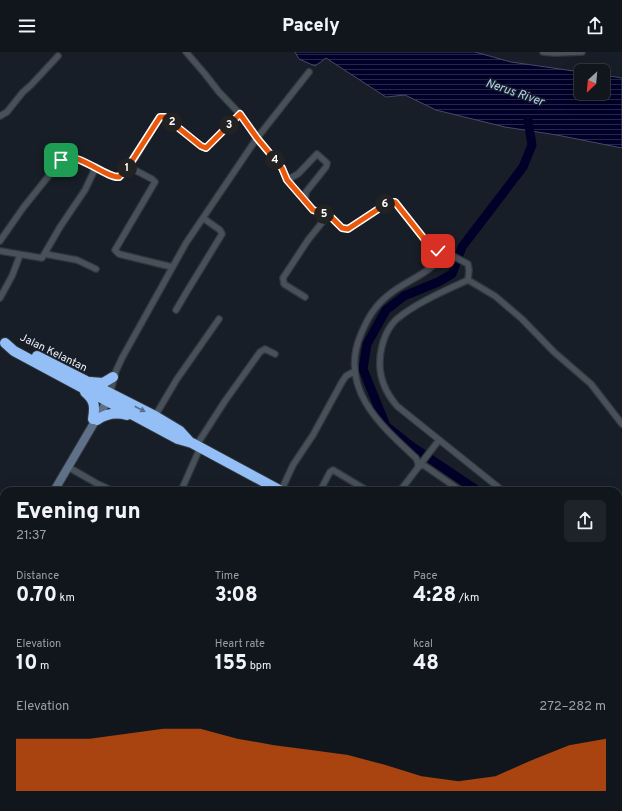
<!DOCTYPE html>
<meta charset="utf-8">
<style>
body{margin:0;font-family:Overpass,sans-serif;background:#1e232a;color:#f1f3f6;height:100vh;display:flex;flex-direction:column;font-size:15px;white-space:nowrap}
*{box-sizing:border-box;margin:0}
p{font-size:13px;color:#9c9fa4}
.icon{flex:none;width:22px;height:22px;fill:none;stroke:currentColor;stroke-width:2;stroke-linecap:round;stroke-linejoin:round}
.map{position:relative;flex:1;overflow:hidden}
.details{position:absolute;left:0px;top:435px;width:622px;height:324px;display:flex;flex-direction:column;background:#11161d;border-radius:12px 12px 0 0;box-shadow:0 4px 16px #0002,0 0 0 1px #30353b}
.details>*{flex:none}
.needle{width:26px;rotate:206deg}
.tools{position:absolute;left:574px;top:12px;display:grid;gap:8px}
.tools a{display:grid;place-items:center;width:36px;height:36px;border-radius:6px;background:#11161d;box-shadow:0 4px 16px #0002,0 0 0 1px #30353b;font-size:20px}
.pin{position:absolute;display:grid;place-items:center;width:34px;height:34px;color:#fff;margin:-17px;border-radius:8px;box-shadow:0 2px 6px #0006}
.km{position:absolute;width:20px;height:20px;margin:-10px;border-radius:50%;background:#222;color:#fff;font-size:11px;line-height:20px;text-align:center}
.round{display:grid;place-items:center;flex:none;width:42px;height:42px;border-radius:6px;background:#1e232a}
.overview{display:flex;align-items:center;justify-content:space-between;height:68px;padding:0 16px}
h1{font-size:22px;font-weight:800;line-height:30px}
.figures{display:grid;grid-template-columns:repeat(3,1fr);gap:6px;height:68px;padding:4px 16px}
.figures div{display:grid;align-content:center}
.figures b{font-size:20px;font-weight:800}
.figures small{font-size:11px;font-weight:400}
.figures p{font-size:11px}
.chart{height:112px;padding:8px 16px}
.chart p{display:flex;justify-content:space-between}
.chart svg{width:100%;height:72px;margin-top:4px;fill:#ea580c;opacity:.7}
header{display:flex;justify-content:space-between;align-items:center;height:52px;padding:0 16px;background:#11161d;font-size:18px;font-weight:800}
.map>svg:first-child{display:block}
.water{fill:url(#water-rules);stroke:#474866}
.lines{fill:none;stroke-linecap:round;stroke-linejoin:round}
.river{stroke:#000028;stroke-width:9}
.street-casing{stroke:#32373d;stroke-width:8}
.secondary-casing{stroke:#32373d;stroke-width:10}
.highway-casing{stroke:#32373d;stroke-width:12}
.street{stroke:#48505a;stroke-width:5.5}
.secondary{stroke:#5e7189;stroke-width:8}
.highway{stroke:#93bef6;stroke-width:10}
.oneway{fill:#556e8e}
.route-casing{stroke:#fff;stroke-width:8}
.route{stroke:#ea580c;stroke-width:5}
.labels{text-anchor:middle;stroke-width:3;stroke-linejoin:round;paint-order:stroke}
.street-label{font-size:11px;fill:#ecf1f7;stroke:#171e27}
.water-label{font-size:12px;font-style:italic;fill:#b3cff4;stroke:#171e27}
</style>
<header><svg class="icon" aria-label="menu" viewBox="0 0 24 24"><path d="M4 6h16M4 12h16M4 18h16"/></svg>Pacely<svg class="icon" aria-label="share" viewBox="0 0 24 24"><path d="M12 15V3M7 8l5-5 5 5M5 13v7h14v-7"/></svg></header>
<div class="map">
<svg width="622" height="759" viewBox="0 0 622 759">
<defs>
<pattern id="water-rules" width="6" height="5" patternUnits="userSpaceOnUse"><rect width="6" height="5" fill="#000028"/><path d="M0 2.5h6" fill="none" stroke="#252648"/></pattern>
</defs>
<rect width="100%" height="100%" fill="#171e27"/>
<path class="water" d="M295,0H475L511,10L581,20V41H603V23L622,26V96L557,83L505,75L436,58L405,43L386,45L326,6L315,14L299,7Z"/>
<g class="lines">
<path class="river" d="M478,439L411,394L386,374L363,317L367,292L386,258L404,244L438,230L452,222L462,195L523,115L532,93L528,68"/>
<g class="street-casing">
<path id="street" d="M186,0L205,22L219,40L240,62L257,86L282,116L287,128L313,158L330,164L342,176L348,177L389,150H395L429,193L438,199L449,202L468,212L469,218L468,228
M543,0L554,1L582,0
M0,64L7,60L23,40L31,33L58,4
M129,115L152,127L155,130L115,198L119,202L172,215
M287,128L298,122L317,102L327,111L326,115L306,140L305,149
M0,189L23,156L63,106C81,102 106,126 119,125C132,117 149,79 160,65H165L201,94L206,96L240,62
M0,199L42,206L60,175L85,138L96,115
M443,201C432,221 409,227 391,241C376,252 368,265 361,282C338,336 380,373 416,406L418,411V415L422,413L425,414L461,439
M45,202L77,208L96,217
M468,228C446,238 421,249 402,263C381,277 375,311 384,333C387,341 392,348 397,354L503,439
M468,228L495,244L522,267L554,300L591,332L622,372
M305,245L284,232L283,226L308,188L328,163
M0,246L12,224L20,203
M176,258L186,241L222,182L220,178L203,166
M110,342L116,319L122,306L186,191L257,86L309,20
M155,364L177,327L219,267
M196,394L225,349L260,300L265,297L275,302
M68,415L96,431L113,439
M181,439L200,396
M281,439L293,413L313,383L342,330L346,324L355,319
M320,439L330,420L333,418L368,439
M400,439L439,388
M618,561L622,560
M0,590L4,586
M0,668L4,676
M618,672L622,674
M0,727L4,722
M526,755L529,759
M148,759L149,755
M203,759L204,755
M369,759L372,755
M416,759L418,755
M520,759L522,755"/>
</g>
<g class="secondary-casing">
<path id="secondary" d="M54,439L94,371L97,368L109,345
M0,533L4,527"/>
</g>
<g class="highway-casing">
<path id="highway" d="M5,291L14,299L178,387L192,391L281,439
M37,304L155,364L180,379L190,390
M90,330L103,331L113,325
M85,340C95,348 95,355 93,367
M97,368C107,361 116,360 127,363
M551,755L554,759"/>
</g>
<use href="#street" class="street"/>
<use href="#secondary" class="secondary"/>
<use href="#highway" class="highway"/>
</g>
<defs><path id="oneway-solid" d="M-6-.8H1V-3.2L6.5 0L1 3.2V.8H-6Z"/></defs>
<use class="oneway" href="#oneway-solid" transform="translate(140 357) rotate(27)"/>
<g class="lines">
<g class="route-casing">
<path id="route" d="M61,108C75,97 105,126 119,125L128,115L160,65H165L201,94L206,96L240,62L257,86L282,116L287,128L313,158L330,164L342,176L348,177L389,150H395L429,193L438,199"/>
</g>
<use href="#route" class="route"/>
</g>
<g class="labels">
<g class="street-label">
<text transform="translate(54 300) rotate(26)" y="4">Jalan Kelantan</text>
</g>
<g class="water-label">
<text transform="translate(515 40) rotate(19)" y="4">Nerus River</text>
</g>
</g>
</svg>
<div class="tools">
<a><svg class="needle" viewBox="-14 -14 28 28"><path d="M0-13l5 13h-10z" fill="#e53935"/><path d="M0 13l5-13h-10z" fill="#9c9fa4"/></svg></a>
</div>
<div class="pin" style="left:61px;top:108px;background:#1e9e55"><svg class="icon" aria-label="arrive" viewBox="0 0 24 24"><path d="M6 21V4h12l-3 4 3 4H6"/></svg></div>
<div class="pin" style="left:438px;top:199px;background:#d93025"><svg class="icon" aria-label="check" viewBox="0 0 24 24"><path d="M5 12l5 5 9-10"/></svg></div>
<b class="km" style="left:127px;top:116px">1</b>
<b class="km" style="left:172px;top:70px">2</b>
<b class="km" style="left:229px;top:73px">3</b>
<b class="km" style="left:275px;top:108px">4</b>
<b class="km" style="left:324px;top:162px">5</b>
<b class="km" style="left:385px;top:152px">6</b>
<section class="details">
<div class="overview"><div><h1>Evening run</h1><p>21:37</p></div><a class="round"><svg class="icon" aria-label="share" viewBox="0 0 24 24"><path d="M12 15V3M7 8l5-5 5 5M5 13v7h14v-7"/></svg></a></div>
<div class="figures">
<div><p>Distance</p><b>0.70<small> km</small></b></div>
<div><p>Time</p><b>3:08</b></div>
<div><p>Pace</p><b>4:28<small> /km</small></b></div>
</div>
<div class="figures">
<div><p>Elevation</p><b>10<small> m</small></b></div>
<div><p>Heart rate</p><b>155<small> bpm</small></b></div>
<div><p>kcal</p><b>48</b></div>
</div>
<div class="chart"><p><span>Elevation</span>272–282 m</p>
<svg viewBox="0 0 160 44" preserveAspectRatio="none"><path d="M0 44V12L10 12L20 12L30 9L40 6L50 6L60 12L70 16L80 19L90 22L100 28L110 35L120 38L130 35L140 25L150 16L160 12V44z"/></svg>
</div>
</section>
</div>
